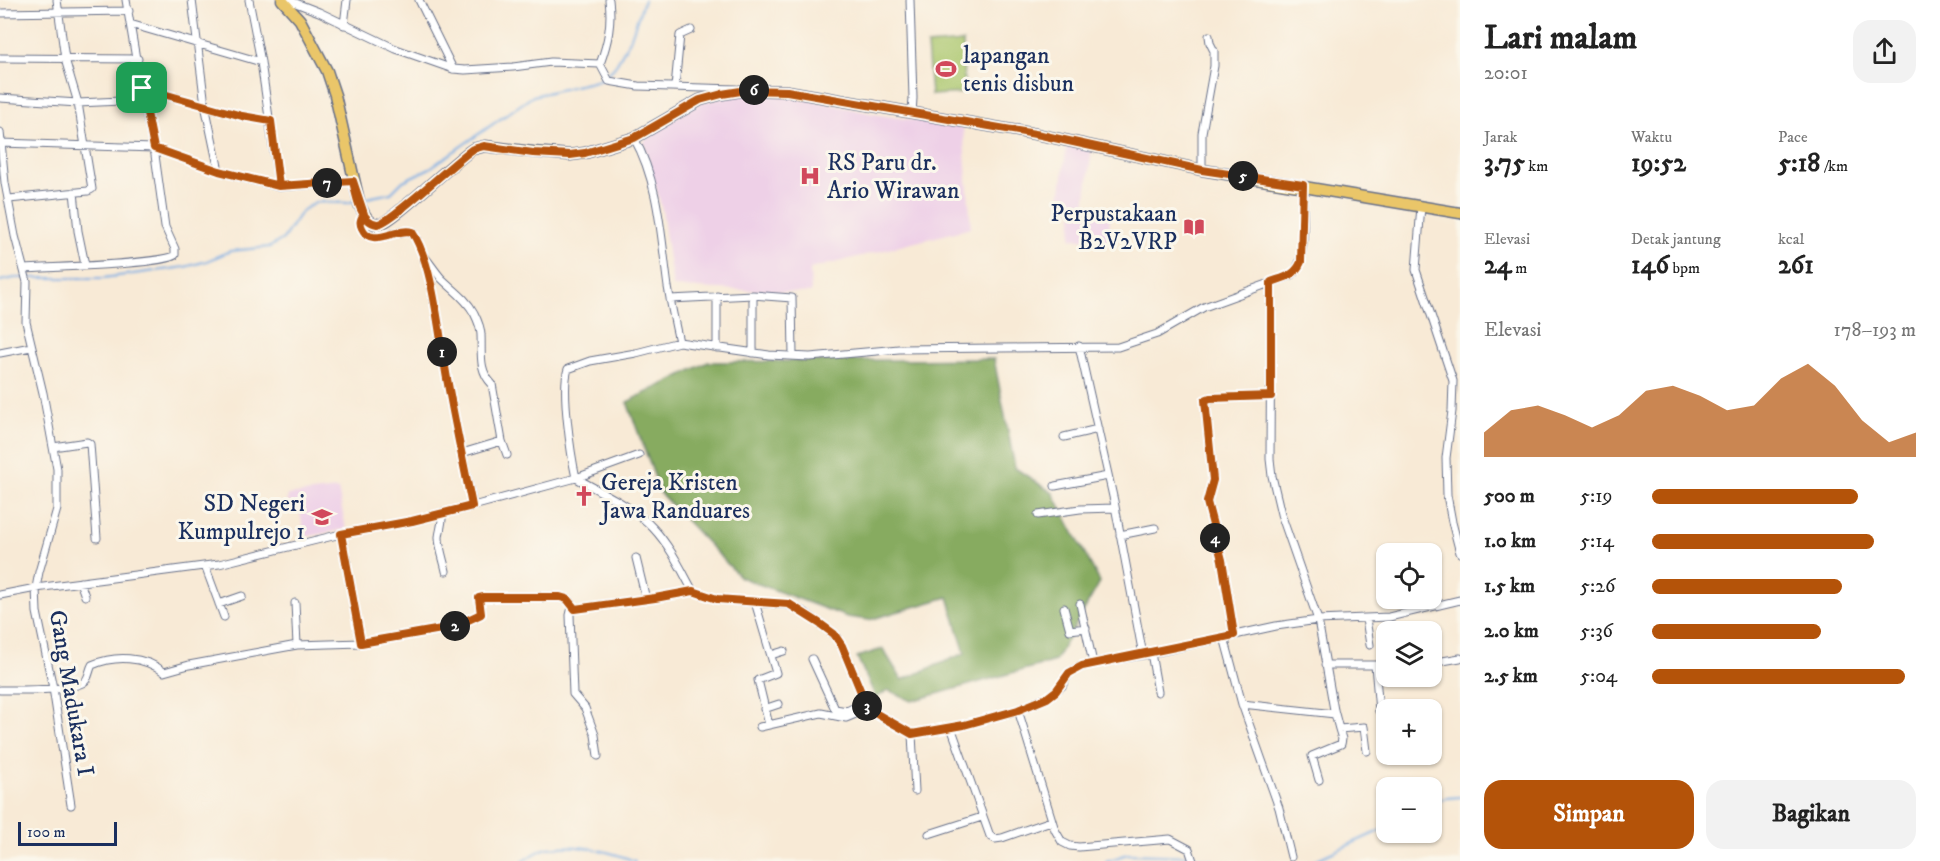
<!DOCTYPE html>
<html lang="id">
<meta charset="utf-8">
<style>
body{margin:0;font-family:"IM FELL DW Pica",serif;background:#f2f2f2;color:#222;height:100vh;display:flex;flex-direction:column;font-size:22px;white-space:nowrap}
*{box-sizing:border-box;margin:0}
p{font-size:20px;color:#767676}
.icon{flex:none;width:33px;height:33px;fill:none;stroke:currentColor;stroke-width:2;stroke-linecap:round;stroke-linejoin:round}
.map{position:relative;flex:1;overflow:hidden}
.panel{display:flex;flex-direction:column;background:#fff;width:480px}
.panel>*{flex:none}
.fabs{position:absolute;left:1376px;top:543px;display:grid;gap:12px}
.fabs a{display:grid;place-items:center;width:66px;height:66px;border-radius:12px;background:#fff;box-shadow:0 2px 4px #0004;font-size:30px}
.scale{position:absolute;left:18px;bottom:15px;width:99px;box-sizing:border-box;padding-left:6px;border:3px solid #1b2f5e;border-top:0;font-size:16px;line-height:21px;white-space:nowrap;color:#1b2f5e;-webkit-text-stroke:4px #fbf7ec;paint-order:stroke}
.pin{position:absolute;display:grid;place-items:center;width:51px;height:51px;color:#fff;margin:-26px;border-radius:12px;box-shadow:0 3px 9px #0006}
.km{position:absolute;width:30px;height:30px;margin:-15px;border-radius:50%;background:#222;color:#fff;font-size:16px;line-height:30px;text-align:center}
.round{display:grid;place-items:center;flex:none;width:63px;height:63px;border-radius:18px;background:#f2f2f2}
.overview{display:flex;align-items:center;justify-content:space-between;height:102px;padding:0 24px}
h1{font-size:33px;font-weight:800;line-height:45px}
.figures{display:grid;grid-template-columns:repeat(3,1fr);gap:9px;height:102px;padding:6px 24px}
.figures div{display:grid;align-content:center}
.figures b{font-size:26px;font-weight:800}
.figures small{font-size:16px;font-weight:400}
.figures p{font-size:16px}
.chart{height:168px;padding:12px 24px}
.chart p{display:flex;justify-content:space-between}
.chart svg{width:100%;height:108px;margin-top:6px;fill:#b45309;opacity:.7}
.cta{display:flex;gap:12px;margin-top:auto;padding:12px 24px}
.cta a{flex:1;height:69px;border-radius:18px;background:#b45309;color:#fff;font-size:24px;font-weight:800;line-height:69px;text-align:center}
.cta a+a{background:#f2f2f2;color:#222}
ul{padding:0 24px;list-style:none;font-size:20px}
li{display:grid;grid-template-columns:96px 72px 1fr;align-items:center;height:45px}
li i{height:15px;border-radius:8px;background:#b45309}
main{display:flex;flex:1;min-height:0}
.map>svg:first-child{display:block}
.built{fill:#eed0e7}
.green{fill:#aac66c;stroke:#627a65;stroke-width:1.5}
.forest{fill:#87ab60;stroke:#516d5f;stroke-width:1.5}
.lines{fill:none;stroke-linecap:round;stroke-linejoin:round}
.stream{stroke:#76ace4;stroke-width:2}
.minor-casing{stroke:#687088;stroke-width:9}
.primary-casing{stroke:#687088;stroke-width:13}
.minor{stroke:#fff;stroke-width:7}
.primary{stroke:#eac669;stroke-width:10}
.route-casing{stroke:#fff;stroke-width:12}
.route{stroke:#b45309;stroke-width:8}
.labels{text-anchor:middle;stroke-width:6;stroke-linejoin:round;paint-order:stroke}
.poi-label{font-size:24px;fill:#1b2f5e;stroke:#fbf7ec;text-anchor:start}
.street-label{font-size:24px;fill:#1b2f5e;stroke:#fbf7ec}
</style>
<main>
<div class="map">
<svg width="1460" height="861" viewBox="0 0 1460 861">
<rect width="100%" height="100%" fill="#fbf7ec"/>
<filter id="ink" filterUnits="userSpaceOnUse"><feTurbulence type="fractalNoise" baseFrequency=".0167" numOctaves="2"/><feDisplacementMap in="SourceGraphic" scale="12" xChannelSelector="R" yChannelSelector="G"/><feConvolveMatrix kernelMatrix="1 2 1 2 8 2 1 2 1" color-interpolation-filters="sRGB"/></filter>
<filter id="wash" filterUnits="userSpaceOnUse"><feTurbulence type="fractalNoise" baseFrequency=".008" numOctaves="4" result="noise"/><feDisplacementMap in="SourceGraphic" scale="24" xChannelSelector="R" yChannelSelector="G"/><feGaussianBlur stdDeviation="1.35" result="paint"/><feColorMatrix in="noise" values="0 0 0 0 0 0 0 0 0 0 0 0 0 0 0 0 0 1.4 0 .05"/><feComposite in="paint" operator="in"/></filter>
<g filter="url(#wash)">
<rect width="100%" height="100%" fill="#f8ead6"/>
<path class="built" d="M751,93L788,95L879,115L963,127L971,228L810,269L811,293L673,287L662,210L644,141L663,125L702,102Z
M1067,142L1092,148L1085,205L1098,208L1110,217L1108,242L1071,238L1073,208H1059Z
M338,489L346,529L305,537L298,504L287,502L288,495Z"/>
<path class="green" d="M963,42L964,93L931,95L927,45Z"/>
<path class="forest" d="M994,359L1015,468L1053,493L1100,582L1055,661L912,701L888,690L876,698L857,657L883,649L902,680L965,653L948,597L869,620L847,617L740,577L661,494L627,402L708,362Z"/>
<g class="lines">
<path class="stream" d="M362,199L391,193L403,181L430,168L533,96L600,80L614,68L630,40L644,0
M0,281L15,278H103L185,267L207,261L230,251L270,247L283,239L301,212L312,204L318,202L348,203L354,201
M1431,803L1446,798L1460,797
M1195,857L1215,861
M523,861C531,856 539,850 548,848C576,843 609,851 635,861
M1106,861L1128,854L1189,856
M1313,861L1386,828"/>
</g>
</g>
<g filter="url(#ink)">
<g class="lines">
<g class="minor-casing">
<path id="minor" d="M192,0L205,105L219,171
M249,0L261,62L279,187
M288,0L319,12L396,49L453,69L465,70L513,67L551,62L600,64
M419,0L453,69
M609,0C612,24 608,42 600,64L609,81L638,86L736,89
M910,0L913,98L912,114
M0,13L129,11
M130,24L261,62
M344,25L347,0
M0,58L138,59
M675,87L680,35L691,30
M142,88L242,116L271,121
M0,98L78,103L143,100
M0,132L5,183L15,236L27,282L26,322L43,393L57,469V509L39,572L36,588L37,612L53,688L71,805
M634,138C659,182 661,237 668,287C671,305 675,324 679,342
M1,143L154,148L219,171L279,187L353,181
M1202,170V133L1214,66V51L1210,43L1209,36
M1303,185C1302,208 1309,259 1292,275L1204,307L1157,334L1118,347L899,349L810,357L769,355L679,342L636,353L590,361L568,369C561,389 571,455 576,478C602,493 633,506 653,528C670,546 681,569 693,591L717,599L789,605L804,612L834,634L842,646L868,709L912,734L964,725L1018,710L1047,698L1062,686L1069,673L1075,669L1093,663L1143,655L1276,626L1318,620L1389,617L1460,600
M74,192L78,231L85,265
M9,199L88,191L92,189L78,103L65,59L57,0
M1421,206L1416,270L1453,381L1452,411L1446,458L1447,495L1452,522L1460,553
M424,256C430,263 435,271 441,278C452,289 466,298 474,313C477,319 481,328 481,335C482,353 478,370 492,384L502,441
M24,269C48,267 161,265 175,255V249L165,227L154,148L143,100L126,0
M1271,282L1270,459L1272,476L1281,514L1318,620L1334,710L1339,729L1364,727L1367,751
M753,295V353
M717,296V348
M670,299L753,295L792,298L793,356
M1079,346L1114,501L1143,655
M0,353L31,347
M1064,437L1098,429
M53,447L87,442L90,444L97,538
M462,453L502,441L507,455
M1055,486L1108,476
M473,506L576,478L639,455
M442,513C443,523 440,528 439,537C439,548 444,561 446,571
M1038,515L1080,509L1115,508
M1120,535L1155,528
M636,558L646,599
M205,566L224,617
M80,582L85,596
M0,595L36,588L219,564L341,534L412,521L473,506C464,465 455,424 448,384C440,344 434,263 412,232C397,227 371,249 362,227C360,222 361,218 364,214
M755,602L776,673L758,680L769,725
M295,603L297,645
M219,604L242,596
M1080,604L1093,663
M1064,608L1070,630L1086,628
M1366,619L1370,645
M1234,635L1222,560L1207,502L1213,480L1205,400L1210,398L1271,396
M1224,637L1242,704L1279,808L1291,857
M361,643L453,627L481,614L479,599L484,597H560L567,599L575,609
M1151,653L1158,692
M771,655L784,651
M812,659L835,709L847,711L865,702
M1431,663L1460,658
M1325,665H1386
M1375,665L1379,711
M0,690C17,690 72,691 84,682C89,679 89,670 92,665C115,655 144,656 164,672L189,665L297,645L361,643L341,534
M1242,704L1335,714
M764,709L779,704
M1018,710L1055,830L1062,842L1070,846L1079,847L1170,839L1189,849L1193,861
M760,727L821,713L846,718L868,709
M951,727L990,836L995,839L1002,838L1051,821
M912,734L915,791
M598,756L595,735L585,708L573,694L570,615L571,611L580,608L655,598L693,591
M1319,780L1312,756L1341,744L1342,739L1339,729
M929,834L982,817"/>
</g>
<g class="primary-casing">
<path id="primary" d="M282,0L300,20L327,71L335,95L360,206C364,213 368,225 379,224C390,224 456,159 473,149L485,146L533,152L570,155L585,153L634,138L700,100L722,94L747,90L787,91L1041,135L1202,170L1460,213"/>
</g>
<use href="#minor" class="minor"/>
<use href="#primary" class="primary"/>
</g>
</g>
<g class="lines" filter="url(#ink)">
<g class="route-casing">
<path id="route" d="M142,88L154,148L219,171L279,186L353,181L364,214C361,219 359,222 362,228C371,249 397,227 412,232C434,264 440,344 448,384C455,424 464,465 472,506L412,521L341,534L361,643L453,627L481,614L479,598L484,597H560L567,599L575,609L655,598L693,591L717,599L789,604L819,623L834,634L842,646L868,709L912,734L964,725L1018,710L1047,698L1056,691L1069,673L1082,666L1234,635L1222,560L1207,502L1213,480L1205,400L1210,398L1271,396V282C1285,277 1295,276 1301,262L1303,185L1202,170L1041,135L787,91L747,90L722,94L700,100L634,138L585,153L570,155L533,153L484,146L473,149C457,159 389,225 377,224C360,222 356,194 353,181L279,186L271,121L242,116L142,88"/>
</g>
<use href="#route" class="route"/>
</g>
<defs>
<g id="stadium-bare" transform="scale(1.62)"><path d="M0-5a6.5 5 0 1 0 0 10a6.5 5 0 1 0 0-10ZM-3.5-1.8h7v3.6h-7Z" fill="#d1495b" stroke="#fbf7ec" stroke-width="2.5" paint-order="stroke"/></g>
<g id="hospital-bare" transform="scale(1.62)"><path d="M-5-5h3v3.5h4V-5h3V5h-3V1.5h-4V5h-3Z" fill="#d1495b" stroke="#fbf7ec" stroke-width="2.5" paint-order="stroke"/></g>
<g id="library-bare" transform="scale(1.62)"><path d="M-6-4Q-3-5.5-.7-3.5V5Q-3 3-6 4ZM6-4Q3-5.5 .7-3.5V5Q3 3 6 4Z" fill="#d1495b" stroke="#fbf7ec" stroke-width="2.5" paint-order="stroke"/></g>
<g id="church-bare" transform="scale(1.62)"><path d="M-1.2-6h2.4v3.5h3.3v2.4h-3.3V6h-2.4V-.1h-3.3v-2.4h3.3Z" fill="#d1495b" stroke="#fbf7ec" stroke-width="2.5" paint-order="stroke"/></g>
<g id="school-bare" transform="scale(1.62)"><path d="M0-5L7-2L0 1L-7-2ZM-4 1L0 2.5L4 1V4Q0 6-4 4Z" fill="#d1495b" stroke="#fbf7ec" stroke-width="2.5" paint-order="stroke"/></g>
</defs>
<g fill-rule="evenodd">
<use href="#stadium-bare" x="946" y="69"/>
<use href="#hospital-bare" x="810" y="176"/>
<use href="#library-bare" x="1194" y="227"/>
<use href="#church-bare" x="584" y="496"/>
<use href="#school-bare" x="322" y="517"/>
</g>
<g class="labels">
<g class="poi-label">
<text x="963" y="63">lapangan<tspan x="963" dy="28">tenis disbun</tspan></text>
<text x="827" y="170">RS Paru dr.<tspan x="827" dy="28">Ario Wirawan</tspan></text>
<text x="1177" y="221" text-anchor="end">Perpustakaan<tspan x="1177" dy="28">B2V2VRP</tspan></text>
<text x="601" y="490">Gereja Kristen<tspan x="601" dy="28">Jawa Randuares</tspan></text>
<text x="305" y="511" text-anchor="end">SD Negeri<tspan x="305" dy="28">Kumpulrejo 1</tspan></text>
</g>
<g class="street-label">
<text transform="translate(72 693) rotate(80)" y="8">Gang Madukara I</text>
</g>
</g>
</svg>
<div class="fabs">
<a><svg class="icon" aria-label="locate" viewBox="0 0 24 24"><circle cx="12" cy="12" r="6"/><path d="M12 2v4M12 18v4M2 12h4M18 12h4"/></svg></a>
<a><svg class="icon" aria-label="layers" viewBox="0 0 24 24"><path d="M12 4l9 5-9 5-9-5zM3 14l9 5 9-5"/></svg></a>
<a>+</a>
<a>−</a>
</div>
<div class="scale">100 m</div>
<div class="pin" style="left:142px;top:88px;background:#1e9e55"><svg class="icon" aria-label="arrive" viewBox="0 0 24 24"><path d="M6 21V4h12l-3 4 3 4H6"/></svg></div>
<b class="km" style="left:442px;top:352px">1</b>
<b class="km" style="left:455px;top:626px">2</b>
<b class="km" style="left:867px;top:706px">3</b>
<b class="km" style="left:1215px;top:538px">4</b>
<b class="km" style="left:1243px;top:176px">5</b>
<b class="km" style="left:754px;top:90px">6</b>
<b class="km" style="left:327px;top:183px">7</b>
</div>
<section class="panel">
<div class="overview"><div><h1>Lari malam</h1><p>20:01</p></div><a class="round"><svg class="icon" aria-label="share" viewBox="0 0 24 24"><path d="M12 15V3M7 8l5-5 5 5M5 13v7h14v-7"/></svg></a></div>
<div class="figures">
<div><p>Jarak</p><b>3.75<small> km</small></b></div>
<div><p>Waktu</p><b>19:52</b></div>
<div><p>Pace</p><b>5:18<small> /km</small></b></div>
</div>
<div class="figures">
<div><p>Elevasi</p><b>24<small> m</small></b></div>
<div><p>Detak jantung</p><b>146<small> bpm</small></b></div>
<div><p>kcal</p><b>261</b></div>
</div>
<div class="chart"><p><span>Elevasi</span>178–193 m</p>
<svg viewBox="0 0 160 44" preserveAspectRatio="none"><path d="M0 44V34L10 25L20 23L30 27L40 32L50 27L60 17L70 15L80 19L90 25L100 23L110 12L120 6L130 15L140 29L150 38L160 34V44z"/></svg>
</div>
<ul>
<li><b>500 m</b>5:19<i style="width:78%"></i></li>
<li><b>1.0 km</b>5:14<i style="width:84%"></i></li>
<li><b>1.5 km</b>5:26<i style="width:72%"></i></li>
<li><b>2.0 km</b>5:36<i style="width:64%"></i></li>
<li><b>2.5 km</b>5:04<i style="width:96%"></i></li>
</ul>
<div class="cta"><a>Simpan</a><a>Bagikan</a></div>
</section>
</main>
